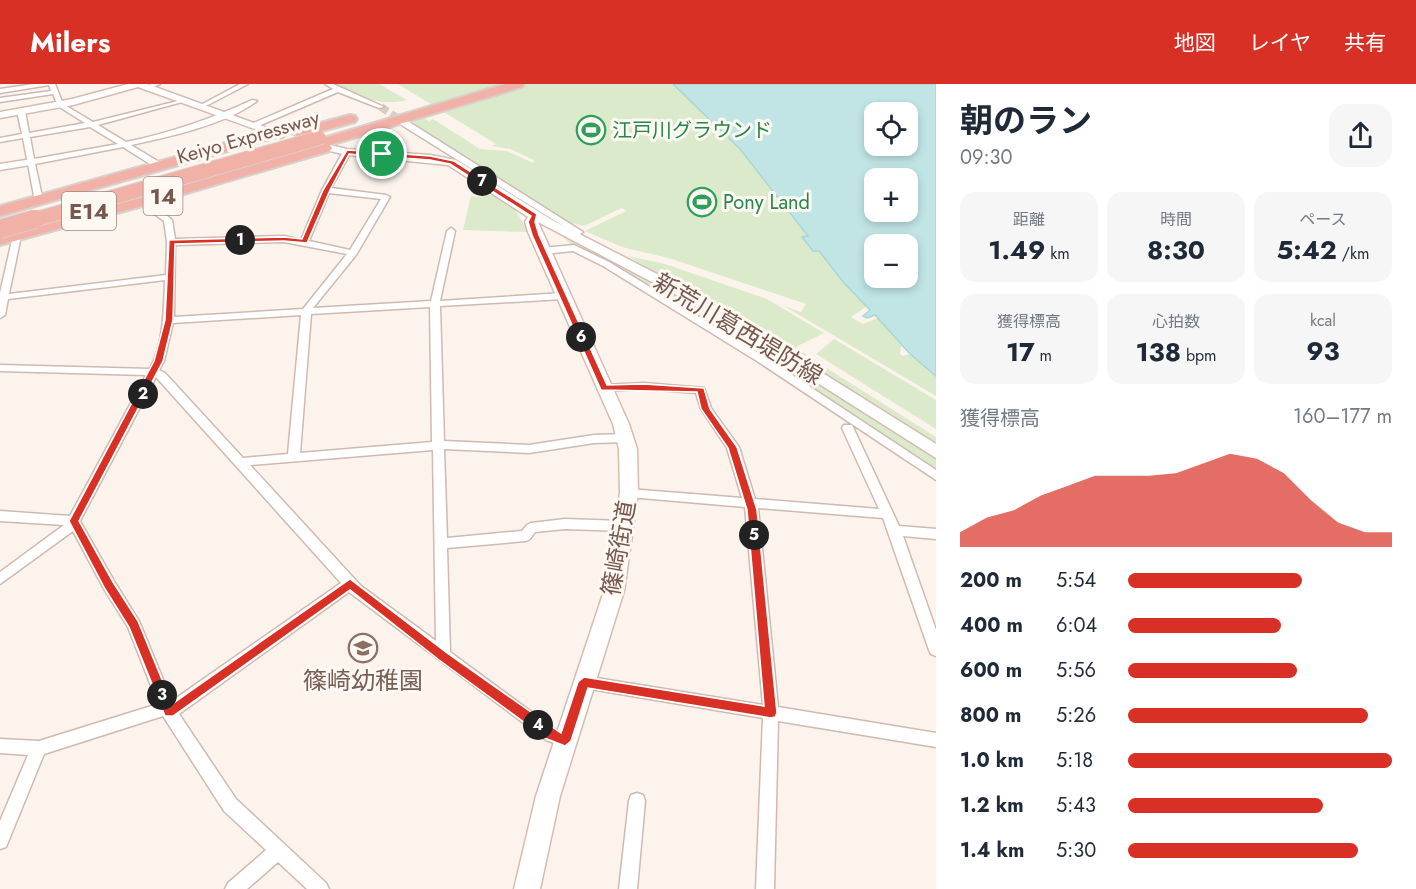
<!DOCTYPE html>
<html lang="ja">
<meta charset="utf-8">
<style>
body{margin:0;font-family:Jost,"Noto Sans JP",sans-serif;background:#f6f6f7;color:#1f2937;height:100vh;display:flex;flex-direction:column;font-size:22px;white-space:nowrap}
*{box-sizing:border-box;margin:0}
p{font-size:20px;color:#747a83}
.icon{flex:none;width:33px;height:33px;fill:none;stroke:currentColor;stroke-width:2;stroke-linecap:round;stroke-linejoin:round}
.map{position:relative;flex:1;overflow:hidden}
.details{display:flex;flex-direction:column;background:#fff;width:480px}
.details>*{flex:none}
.tools{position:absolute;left:864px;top:18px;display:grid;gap:12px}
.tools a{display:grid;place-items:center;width:54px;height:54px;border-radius:12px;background:#fff;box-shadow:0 3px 9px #0003;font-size:30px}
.pin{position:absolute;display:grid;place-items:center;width:51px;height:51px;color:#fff;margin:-26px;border:3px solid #fff;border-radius:50%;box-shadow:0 2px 6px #0007}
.km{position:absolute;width:30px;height:30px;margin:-15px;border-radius:50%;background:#222;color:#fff;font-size:16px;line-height:30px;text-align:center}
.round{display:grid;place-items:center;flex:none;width:63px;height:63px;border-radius:18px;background:#f6f6f7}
.head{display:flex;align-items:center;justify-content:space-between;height:102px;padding:0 24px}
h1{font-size:33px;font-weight:700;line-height:45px}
.stats{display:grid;grid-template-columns:repeat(3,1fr);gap:9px;height:102px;padding:6px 24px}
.stats div{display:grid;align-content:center;border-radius:15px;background:#f6f6f7;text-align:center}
.stats b{font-size:26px;font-weight:700}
.stats small{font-size:16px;font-weight:400}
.stats p{font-size:16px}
.chart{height:168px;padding:12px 24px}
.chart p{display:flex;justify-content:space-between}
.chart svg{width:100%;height:108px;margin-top:6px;fill:#d93025;opacity:.7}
ul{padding:0 24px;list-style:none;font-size:20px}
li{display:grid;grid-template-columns:96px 72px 1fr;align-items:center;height:45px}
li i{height:15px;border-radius:8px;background:#d93025}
header{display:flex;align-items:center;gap:36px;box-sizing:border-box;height:84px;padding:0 30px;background:#d93025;color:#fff}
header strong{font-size:28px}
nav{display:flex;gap:33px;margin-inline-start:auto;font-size:21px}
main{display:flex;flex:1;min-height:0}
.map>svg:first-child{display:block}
.green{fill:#dbeaca}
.water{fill:#c1e5e5;stroke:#a8d6d7;stroke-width:1.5;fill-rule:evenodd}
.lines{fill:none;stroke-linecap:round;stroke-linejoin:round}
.street-tunnel{stroke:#dbcdc5;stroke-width:8;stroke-dasharray:8 4;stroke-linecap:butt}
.street-casing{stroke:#cebab1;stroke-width:3}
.secondary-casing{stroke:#d4bcb2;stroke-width:3}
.highway-casing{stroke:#d9d0ce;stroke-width:4}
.street{fill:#fff;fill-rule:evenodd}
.secondary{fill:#fff;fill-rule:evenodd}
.highway{fill:#f2b1a7;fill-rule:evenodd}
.highway-bridge-far1-casing{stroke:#d9d0ce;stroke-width:16;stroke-linecap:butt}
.highway-bridge-casing{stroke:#d9d0ce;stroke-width:20;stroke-linecap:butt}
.highway-bridge-far1{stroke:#f2b1a7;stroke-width:14}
.highway-bridge{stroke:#f2b1a7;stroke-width:18}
.route{fill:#d93025;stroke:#fff;stroke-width:1.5;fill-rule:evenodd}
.labels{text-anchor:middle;stroke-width:6;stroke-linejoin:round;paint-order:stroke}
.far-leisure-label{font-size:20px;fill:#27864d;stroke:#fef8f3;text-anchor:start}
.far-street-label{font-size:20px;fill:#77584f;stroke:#fef8f3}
.shield{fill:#fef8f3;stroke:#a08880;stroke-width:1.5}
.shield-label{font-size:22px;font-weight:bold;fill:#77584f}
.street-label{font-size:24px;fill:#77584f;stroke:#fef8f3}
.education-label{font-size:24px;fill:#785e54;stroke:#fef8f3}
</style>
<header>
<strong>Milers</strong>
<nav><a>地図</a><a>レイヤ</a><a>共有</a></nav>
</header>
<main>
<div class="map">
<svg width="936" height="805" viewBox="0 0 936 805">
<rect width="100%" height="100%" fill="#fcf4ec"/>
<path class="green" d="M331,0H379L407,16C379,23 356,12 331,0Z
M398,0H673L740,65L808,153L802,154L813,167H819L844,199L867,222L851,233L863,240L878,234L901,261L900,270L903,272L910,270L936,292V312L784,222L801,228L806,220L672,175L622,163L585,147L626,127L622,124L584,142L567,138L413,40L421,32L429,37L433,35L480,65L507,67L533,79L534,76L510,65L492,62L496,60Z
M482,109C508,115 517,124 527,148L463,146L471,112L482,113Z
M558,149L694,219L791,280L781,286L575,162L550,165L545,152L552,163L571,160Z
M628,172L665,180L767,215L824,249L796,263L807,271L800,275Z
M834,255L936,316V345L816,270Z
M809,273L936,353V361L802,277Z
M794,281L936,373V388L783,287Z"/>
<path class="water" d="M673,0H936V292L910,270L875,231L867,234L863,232L870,226L844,199L819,167H813L802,153L808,152L740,65ZM874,28H908V62H874ZM874,94H908V128H874ZM874,160H908V194H874Z"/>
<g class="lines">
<path class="street-tunnel" d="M381,23L403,38"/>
<g class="street-casing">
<path id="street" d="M34,0H55L63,20L93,38L182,16V18L98,41L126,58C170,49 211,35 252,16L257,17C227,40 169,53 131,61L164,81V85H158L123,63L35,80L43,117L39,119L35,117L23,54L0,58V54L22,50L17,27L21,25L25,27L29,49L85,39L58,22L53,10L0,18V14L51,7L49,1L0,9V5ZM90,43L118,60L34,75L30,53Z
M151,0H160L146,6L143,4Z
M240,0H248L202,24L197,23Z
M325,0H333L384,23L379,24L338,8L256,43L249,41L333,5Z
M400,36H406L583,148L575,154H569L568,152L573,148L400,40Z
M344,66L351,68L331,104L386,111L390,113L356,171L313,224L431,217L447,147L451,144L455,147L440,217L563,209L568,212L563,215L440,222L444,357L529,361L594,351L626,350L632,354L626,358L594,359L529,369L444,365L447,454L522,447L527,441L531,439L565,435L624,437L628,439L630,442L628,445L624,447L565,445L535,448L530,455L526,457L447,464L450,568L556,646L570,651L573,656L570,661L565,663L546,656L349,508L179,630L236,715L326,799L329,805H307L278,778L247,805H225L228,799L266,766L224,727L163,632L44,670L6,763L0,765V737L28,671L0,669V655L39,657L158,620L128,543L104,505L73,447L0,500V488L64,441L0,437V427L70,432L146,291L0,287V281L150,285C164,258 164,226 165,196L8,215L5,231L0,234V209L13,152L17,149L21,152L9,210L166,191L167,158L164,137L153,129L147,113L148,111H154L160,126L172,136L175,155L284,152L301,156L322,106ZM329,109L381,115L350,166L309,157ZM284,158L347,170L303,225L174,233L175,161ZM430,223L432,358L300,369L311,230ZM301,231L288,370L243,374L165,289L159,286L164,277L173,239ZM156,293L341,499L172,617L139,537L114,497L80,437ZM433,366L436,557L361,502L250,381Z
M574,161L609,178L765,273L936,386V396L757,277L603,182L573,167L543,170L539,167L543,164Z
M644,299L704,304L711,324L739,363L755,415L879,425L842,344L844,341H852L899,442L936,445V455L903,452L936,546V572L931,570L929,566L883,434L758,424L778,623L936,649V663L778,637L774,805H756L763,634L584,604L579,603L577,598L579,593L584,592L763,621L745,423L629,413L623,409L629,405L742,414L727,364L701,325L696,309L644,305L604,307L599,304L604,301Z
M637,709L643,711L645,717L637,805H619L629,717L631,711Z"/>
</g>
<g class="secondary-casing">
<path id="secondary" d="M128,0H147L287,51L281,54L277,53L138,3L73,21L0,34V28L72,15Z
M321,59L347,65L430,71L456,76L552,136L698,211L936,360V374L688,217L538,138L629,340L637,365L638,409L624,507L560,712L540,805H514L536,712L604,507L620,409L619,365L613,340L528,148L525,138L528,133L448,81L347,71L317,64L315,62Z
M32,75L36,76V80L0,86V80Z"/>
</g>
<g class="highway-casing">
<path id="highway" d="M505,0H524L522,3L330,61L332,64L330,67L150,120L0,161V151L140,114L324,60L322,57L324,54Z
M350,31L355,32L357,35L355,38L299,53L292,49L294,46Z
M275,45L280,46L282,49L280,52L0,132V122Z"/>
</g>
<use href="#street" class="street"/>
<use href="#secondary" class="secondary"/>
<use href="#highway" class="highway"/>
<g class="highway-bridge-far1-casing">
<path id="highway-bridge-far1" d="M30,137L319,54"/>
</g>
<g class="highway-bridge-casing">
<path id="highway-bridge" d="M0,145L35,135"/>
</g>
<use href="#highway-bridge-far1" class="highway-bridge-far1"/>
<use href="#highway-bridge" class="highway-bridge"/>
</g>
<path class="route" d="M347,66L430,72L454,77L537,130L535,138L539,151L607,301L644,300L704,304L710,325L737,363L757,426L777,629L775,633L771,634L588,604L571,657L565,662L547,655L439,576L350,506L173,632H165L129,543L105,505L69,437L154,277L165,236L169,156L284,153L302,155L323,106ZM349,70L430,76L450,80L531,132L528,138L532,151L601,306L697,308L701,325L728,364L747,426L764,622L584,593L578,598L561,649L447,569L350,495L172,620L138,537L113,498L79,437L163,277L173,236L175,160L284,157L307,159L330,106Z"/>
<defs>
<g id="stadium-ring" transform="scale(1.5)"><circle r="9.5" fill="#fef8f3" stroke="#2e9e5b" stroke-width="1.5"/><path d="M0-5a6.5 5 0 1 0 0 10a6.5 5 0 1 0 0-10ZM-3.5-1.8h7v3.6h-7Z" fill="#2e9e5b"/></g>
<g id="school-ring" transform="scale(1.5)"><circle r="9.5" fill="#fef8f3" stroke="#8d6e63" stroke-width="1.5"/><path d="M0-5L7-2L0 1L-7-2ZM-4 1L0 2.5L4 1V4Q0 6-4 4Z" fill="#8d6e63"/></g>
</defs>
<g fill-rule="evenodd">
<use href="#stadium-ring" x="591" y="46"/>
<use href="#stadium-ring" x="702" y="118"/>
<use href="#school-ring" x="363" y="564"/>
</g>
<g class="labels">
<g class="far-leisure-label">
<text x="612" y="53">江戸川グラウンド</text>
<text x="723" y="125">Pony Land</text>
</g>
<g class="far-street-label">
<text transform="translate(248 53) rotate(-16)" y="7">Keiyo Expressway</text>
</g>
<g class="shield">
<rect x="143.5" y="93" width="39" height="38" rx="4.5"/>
<rect x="62" y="108" width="54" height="38" rx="4.5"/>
</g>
<g class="shield-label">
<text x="163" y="120">14</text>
<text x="89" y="135">E14</text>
</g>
<g class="street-label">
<text transform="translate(738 245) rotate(31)" y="8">新荒川葛西堤防線</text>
<text transform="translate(619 464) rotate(-80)" y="8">篠崎街道</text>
</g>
<g class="education-label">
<text x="363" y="605">篠崎幼稚園</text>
</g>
</g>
</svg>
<div class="tools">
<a><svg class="icon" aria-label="locate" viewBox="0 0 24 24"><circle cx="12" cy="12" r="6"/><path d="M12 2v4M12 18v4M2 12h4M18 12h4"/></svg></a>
<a>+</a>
<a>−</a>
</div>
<div class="pin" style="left:382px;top:70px;background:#1e9e55"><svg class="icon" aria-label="arrive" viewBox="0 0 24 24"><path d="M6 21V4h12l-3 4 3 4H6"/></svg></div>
<b class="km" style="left:240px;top:156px">1</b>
<b class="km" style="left:143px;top:310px">2</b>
<b class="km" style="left:162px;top:611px">3</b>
<b class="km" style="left:538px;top:641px">4</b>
<b class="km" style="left:754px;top:451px">5</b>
<b class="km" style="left:581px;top:253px">6</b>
<b class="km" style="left:482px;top:97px">7</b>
</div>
<section class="details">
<div class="head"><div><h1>朝のラン</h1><p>09:30</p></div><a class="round"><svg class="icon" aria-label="share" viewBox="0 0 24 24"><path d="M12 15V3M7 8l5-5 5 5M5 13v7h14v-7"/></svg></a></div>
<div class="stats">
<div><p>距離</p><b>1.49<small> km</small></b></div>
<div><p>時間</p><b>8:30</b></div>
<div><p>ペース</p><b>5:42<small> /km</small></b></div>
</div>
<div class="stats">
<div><p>獲得標高</p><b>17<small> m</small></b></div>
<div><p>心拍数</p><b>138<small> bpm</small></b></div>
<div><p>kcal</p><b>93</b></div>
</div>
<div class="chart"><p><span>獲得標高</span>160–177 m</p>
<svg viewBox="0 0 160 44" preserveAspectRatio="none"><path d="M0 44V38L10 32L20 29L30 23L40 19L50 15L60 15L70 15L80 14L90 10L100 6L110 8L120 14L130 25L140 34L150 38L160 38V44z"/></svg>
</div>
<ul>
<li><b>200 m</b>5:54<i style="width:66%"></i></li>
<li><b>400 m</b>6:04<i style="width:58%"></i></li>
<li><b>600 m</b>5:56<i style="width:64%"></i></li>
<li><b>800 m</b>5:26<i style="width:91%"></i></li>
<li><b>1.0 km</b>5:18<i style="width:100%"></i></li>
<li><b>1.2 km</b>5:43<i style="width:74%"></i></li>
<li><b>1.4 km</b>5:30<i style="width:87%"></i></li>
</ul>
</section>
</main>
